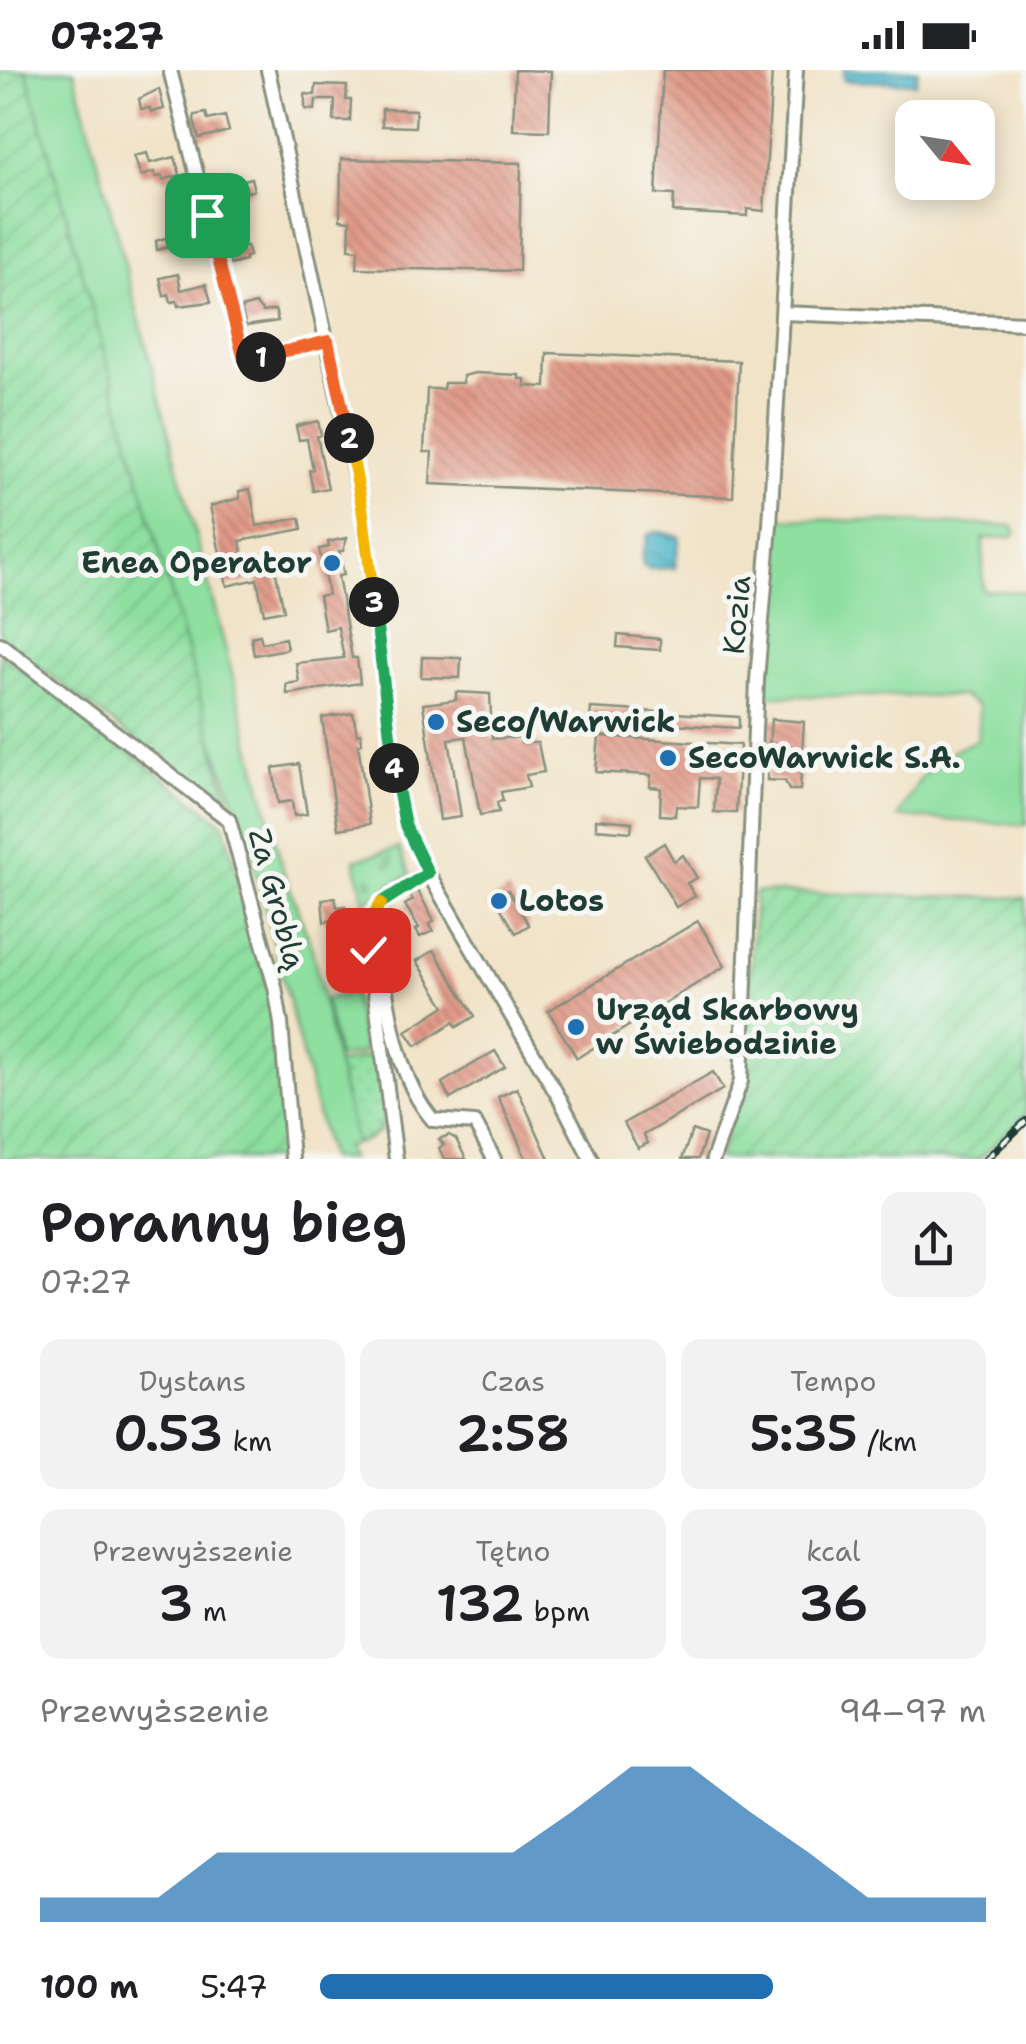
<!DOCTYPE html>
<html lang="pl">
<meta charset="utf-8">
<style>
body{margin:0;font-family:"Shantell Sans",sans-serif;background:#f2f2f2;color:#202124;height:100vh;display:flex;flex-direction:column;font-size:38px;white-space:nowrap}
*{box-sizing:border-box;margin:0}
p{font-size:32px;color:#757577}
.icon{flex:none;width:55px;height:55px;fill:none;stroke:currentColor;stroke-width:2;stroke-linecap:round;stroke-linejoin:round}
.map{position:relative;height:1089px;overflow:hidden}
.sheet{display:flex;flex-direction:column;background:#fff;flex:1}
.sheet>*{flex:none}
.needle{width:65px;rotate:120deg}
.tools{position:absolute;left:895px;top:30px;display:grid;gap:20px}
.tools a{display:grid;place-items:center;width:100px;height:100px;border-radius:20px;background:#fff;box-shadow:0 5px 25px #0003;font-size:50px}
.pin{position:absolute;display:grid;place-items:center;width:85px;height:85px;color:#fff;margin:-42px;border-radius:20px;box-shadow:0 5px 15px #0006}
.km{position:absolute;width:50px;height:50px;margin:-25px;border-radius:50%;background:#222;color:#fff;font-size:28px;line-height:50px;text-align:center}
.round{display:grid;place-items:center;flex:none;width:105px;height:105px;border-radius:20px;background:#f2f2f2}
.headline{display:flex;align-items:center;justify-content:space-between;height:170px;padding:0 40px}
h1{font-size:55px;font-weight:600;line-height:75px}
.stats{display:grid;grid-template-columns:repeat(3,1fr);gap:15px;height:170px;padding:10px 40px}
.stats div{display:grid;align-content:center;border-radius:20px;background:#f2f2f2;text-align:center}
.stats b{font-size:50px;font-weight:600}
.stats small{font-size:28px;font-weight:400}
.stats p{font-size:28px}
.chart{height:280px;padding:20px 40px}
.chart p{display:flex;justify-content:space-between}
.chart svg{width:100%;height:180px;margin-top:10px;fill:#1f6fb2;opacity:.7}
ul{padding:0 40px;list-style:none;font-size:32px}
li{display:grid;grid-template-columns:160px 120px 1fr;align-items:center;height:75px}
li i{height:25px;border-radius:12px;background:#1f6fb2}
.status{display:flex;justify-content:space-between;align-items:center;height:70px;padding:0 50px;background:#fff;direction:ltr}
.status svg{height:28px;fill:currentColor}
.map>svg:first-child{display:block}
.grass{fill:#8edfa0;stroke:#568e6a;stroke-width:2.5}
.cemetery{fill:url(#cemetery-stones);stroke:#568e6a;stroke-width:2.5}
.park{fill:url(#park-dots);stroke:#568e6a;stroke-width:2.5}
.garden{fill:url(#garden-furrows);stroke:#568e6a;stroke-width:2.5}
.water{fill:url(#water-waves);stroke:#35787e;stroke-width:2.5}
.building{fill:url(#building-back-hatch)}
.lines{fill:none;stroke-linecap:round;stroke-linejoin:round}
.minor-casing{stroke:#88907e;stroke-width:18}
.minor{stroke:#fff;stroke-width:12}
.rail-casing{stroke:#1f3d34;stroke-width:8}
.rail{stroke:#f6f6f2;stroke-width:4;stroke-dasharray:11;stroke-linecap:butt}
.split-1-casing{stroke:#fff;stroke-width:20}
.split-2-casing{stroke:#fff;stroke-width:20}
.split-3-casing{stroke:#fff;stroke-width:20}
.split-4-casing{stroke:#fff;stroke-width:20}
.split-5-casing{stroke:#fff;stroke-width:20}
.split-6-casing{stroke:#fff;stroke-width:20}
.split-1{stroke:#f0652b;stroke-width:12}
.split-2{stroke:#f0652b;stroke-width:12}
.split-3{stroke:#f5b400;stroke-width:12}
.split-4{stroke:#22a559;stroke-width:12}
.split-5{stroke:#22a559;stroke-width:12}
.split-6{stroke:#f5b400;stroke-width:12}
.poi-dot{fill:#1f6fb2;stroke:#f6f6f2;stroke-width:4}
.labels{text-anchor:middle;stroke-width:10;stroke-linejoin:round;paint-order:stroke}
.poi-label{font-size:30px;font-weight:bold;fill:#1f3d34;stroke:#f6f6f2;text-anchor:start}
.street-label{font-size:30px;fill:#1f3d34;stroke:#f6f6f2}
</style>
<div class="status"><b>07:27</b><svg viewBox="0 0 49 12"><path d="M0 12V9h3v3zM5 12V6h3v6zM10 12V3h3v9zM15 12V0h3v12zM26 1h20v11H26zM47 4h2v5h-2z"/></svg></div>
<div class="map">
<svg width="1026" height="1089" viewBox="0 0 1026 1089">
<defs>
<pattern id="cemetery-stones" width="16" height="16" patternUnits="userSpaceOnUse" patternTransform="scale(2.5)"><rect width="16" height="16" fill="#8edfa0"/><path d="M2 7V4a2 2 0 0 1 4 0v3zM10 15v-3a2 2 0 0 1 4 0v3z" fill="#7ac08a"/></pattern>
<pattern id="park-dots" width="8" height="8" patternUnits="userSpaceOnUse" patternTransform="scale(2.5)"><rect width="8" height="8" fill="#8edfa0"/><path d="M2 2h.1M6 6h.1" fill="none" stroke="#7ac08a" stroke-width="1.8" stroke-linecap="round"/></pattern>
<pattern id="garden-furrows" width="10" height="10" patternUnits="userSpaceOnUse" patternTransform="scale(2.5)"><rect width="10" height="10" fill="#8edfa0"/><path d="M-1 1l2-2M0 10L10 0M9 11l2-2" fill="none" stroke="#7ac08a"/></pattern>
<pattern id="water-waves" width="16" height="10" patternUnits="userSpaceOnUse" patternTransform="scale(2.5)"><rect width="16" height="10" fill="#4bb4c9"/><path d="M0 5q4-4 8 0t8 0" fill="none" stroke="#3e94a4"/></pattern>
<pattern id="building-back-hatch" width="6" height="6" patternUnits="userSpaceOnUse" patternTransform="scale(2.5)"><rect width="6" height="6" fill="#e19987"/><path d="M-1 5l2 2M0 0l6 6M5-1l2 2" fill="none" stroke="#b67e6f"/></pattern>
</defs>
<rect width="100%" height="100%" fill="#f6f6f2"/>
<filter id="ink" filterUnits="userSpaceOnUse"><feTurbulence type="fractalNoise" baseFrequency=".01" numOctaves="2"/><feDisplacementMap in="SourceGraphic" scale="20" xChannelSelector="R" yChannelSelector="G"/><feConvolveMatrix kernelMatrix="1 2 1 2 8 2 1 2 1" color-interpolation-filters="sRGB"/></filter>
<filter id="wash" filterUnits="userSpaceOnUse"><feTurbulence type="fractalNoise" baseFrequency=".0048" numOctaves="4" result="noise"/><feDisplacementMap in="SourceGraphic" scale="40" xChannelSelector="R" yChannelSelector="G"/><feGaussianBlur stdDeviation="2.25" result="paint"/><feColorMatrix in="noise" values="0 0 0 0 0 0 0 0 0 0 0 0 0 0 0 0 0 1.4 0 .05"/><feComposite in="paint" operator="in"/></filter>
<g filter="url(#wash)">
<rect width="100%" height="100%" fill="#f1e3c7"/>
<path class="grass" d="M24,0H74L284,803L311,874L337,994L376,984L381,1059L368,1070L345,1077L350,1089H329L245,761L203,643Z
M777,448L1012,456L1017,462L1012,467L983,469V520L1026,522V755L898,747C923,703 928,689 978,670L979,636L962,626H762L773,450Z
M353,923L365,982L338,988L325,929Z"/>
<path class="cemetery" d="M399,778L410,804L364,832L355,790Z"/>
<path class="park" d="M376,984C382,1019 402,1063 355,1073L337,994Z"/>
<path class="garden" d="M0,0H26L228,728H211L0,567Z
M0,583L224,754L269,921L276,958L287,1089H0Z
M755,822L1026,828V1044L979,1089H717L745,1009Z"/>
<path class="water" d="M843,0H918L916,13L847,11L843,10Z
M657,461L680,467L675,498L650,499L643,496L642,486L648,465Z"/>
<g id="blocks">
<path class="building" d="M515,0L551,1L549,61L513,60Z
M663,0H772L764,141L747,139V146L673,142L674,125L656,124Z
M316,15L347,16L346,30H351L350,51H334L335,30H316L315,40L305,39V24L315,25Z
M159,19L164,39L151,42L150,38L141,39L139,29Z
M382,39L416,40L415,57L382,56Z
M206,43L208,50L225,46L229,61L199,68L194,50L195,45Z
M147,83L150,93L175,87L180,105L163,110L162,106L156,107L154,102L141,106L134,86Z
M341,89L521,93L519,201L357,198L358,180L349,179L350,151L340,150Z
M234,108L235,112L251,108L254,120L214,133L210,115Z
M191,152L196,170L157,180L156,171L172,166L171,162L179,159L178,155Z
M241,173L242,177L247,176L249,186L245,187V191L230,195L225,176Z
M178,204L181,220L206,214L211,232L178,236L177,231L171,232L169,224L164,226L160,208Z
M256,234L263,242L275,240L278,251L246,256L241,238Z
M547,283L739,291L733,427L430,414L432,382H424L427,319H443L444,313H463V306L475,303L519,305V309H525V316L546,317Z
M318,351L321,365L317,366L328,418L313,421L309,400L313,399L307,369L299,370L296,356Z
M250,419L257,456L300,448L302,459L240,471L245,495L273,490L284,540L264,544L257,509L227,516L210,436L240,428L239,421Z
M347,468L343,481H339L344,505L338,506L352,588H357L360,613L287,624L286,614L299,612L296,593L344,588L338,557L325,560L319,526L328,524L319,479L329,477L328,472Z
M260,565L262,573L285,568L287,579L254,585L251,567Z
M618,565L660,569V580L617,577Z
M422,587L461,588L460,608L421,607Z
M456,622L490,624L492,669L520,667L521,673H538L544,702L526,705L529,717L501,722L503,731L497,732L499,742L480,745L466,667L449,669L461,747L440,750L423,634L456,630Z
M591,638L739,647V658L600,650L590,649Z
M353,643L357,664L361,663L362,673L358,674L370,754L338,759L322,648Z
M771,649L804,652L800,720H789L785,711L767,710Z
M599,666L740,675L736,743L714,742L716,709L700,708L698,737L676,736L675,746L660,745L661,718L650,717L651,705L596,702Z
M299,694L307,744L294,746L292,731L278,733L273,698Z
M596,749L632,752L631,762L596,759Z
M664,773L674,791L683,785L697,808L687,813L695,826L676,837L645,785Z
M508,820L529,855L516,863L495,829Z
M418,821L434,851L429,855L433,861L420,867L416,860L419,858L405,835L413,830L410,825Z
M335,827L337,837L345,836L347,847L324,852L322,830Z
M698,851L725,896L577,988L548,941Z
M434,880L475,946L457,957L454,952L416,976L406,961L445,936L417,891Z
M495,981L505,997L450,1029L442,1013Z
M713,1002L723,1019L644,1065L648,1073L638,1078L624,1053Z
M517,1018L541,1071L549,1089H526L511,1055L498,1027Z
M692,1060L706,1065L698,1089H682Z
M449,1065L456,1069L466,1089H444L439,1078L444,1075L439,1069Z"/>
</g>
</g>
<g filter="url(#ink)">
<use href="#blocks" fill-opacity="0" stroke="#88907e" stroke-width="2.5"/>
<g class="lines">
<g class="minor-casing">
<path id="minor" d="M170,0L244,290L328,271
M268,0L362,437L393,689L405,755L428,803L561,1031L591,1089
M782,243L1026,253
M0,574L229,750L275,917L281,953L292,1089
M368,880H374L381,890C389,942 397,1009 433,1050L475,1053L494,1089
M396,1089L367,860C374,829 403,818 428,803
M713,1089L741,1011L757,610L770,455L796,0"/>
</g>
<use href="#minor" class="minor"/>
<g class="rail-casing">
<path id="rail" d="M986,1089L1026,1051"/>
</g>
<use href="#rail" class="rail"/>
</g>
</g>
<g class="lines" filter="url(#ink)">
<g class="split-1-casing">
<path id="split-1" d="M207,145L244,290L261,287"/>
</g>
<g class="split-2-casing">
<path id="split-2" d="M261,287L328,271L349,368"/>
</g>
<g class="split-3-casing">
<path id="split-3" d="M349,368L362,437L374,532"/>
</g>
<g class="split-4-casing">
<path id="split-4" d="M374,532L394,698"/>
</g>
<g class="split-5-casing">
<path id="split-5" d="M381,833L428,803L405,755L394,698"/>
</g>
<g class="split-6-casing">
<path id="split-6" d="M368,880V853L381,833"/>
</g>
<use href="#split-1" class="split-1"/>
<use href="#split-2" class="split-2"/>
<use href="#split-3" class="split-3"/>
<use href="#split-4" class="split-4"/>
<use href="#split-5" class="split-5"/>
<use href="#split-6" class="split-6"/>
</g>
<g class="poi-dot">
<circle cx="332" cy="493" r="10"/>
<circle cx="436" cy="652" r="10"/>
<circle cx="668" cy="688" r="10"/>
<circle cx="499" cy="831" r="10"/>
<circle cx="576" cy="957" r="10"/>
</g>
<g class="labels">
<g class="poi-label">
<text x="312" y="503" text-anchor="end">Enea Operator</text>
<text x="456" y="662">Seco/Warwick</text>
<text x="688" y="698">SecoWarwick S.A.</text>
<text x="519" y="841">Lotos</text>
<text x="596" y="950">Urząd Skarbowy<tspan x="596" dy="34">w Świebodzinie</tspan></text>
</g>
<g class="street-label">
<text transform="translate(737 545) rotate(-85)" y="10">Kozia</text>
<text transform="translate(277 829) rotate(75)" y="10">Za Groblą</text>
</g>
</g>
</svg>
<div class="tools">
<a><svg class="needle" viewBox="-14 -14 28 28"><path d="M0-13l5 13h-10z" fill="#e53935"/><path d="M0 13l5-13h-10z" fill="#757577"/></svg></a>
</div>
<div class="pin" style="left:207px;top:145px;background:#1e9e55"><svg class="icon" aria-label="arrive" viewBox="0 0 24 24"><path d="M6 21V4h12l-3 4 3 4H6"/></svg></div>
<div class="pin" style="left:368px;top:880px;background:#d93025"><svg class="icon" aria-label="check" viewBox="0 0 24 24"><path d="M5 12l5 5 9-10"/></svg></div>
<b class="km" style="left:261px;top:287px">1</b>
<b class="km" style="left:349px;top:368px">2</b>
<b class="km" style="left:374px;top:532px">3</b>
<b class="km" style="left:394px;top:698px">4</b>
</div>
<section class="sheet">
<div class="headline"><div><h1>Poranny bieg</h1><p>07:27</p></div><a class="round"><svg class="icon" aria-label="share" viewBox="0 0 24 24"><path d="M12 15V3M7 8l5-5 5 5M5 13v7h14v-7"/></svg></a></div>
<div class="stats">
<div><p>Dystans</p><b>0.53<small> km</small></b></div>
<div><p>Czas</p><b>2:58</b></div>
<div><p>Tempo</p><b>5:35<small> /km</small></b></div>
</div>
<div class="stats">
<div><p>Przewyższenie</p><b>3<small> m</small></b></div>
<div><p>Tętno</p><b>132<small> bpm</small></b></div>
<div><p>kcal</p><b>36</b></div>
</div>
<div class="chart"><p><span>Przewyższenie</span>94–97 m</p>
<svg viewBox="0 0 160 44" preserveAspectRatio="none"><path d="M0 44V38L10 38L20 38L30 27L40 27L50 27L60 27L70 27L80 27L90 17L100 6L110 6L120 17L130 27L140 38L150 38L160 38V44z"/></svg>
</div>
<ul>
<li><b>100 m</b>5:47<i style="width:68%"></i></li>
</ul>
</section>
